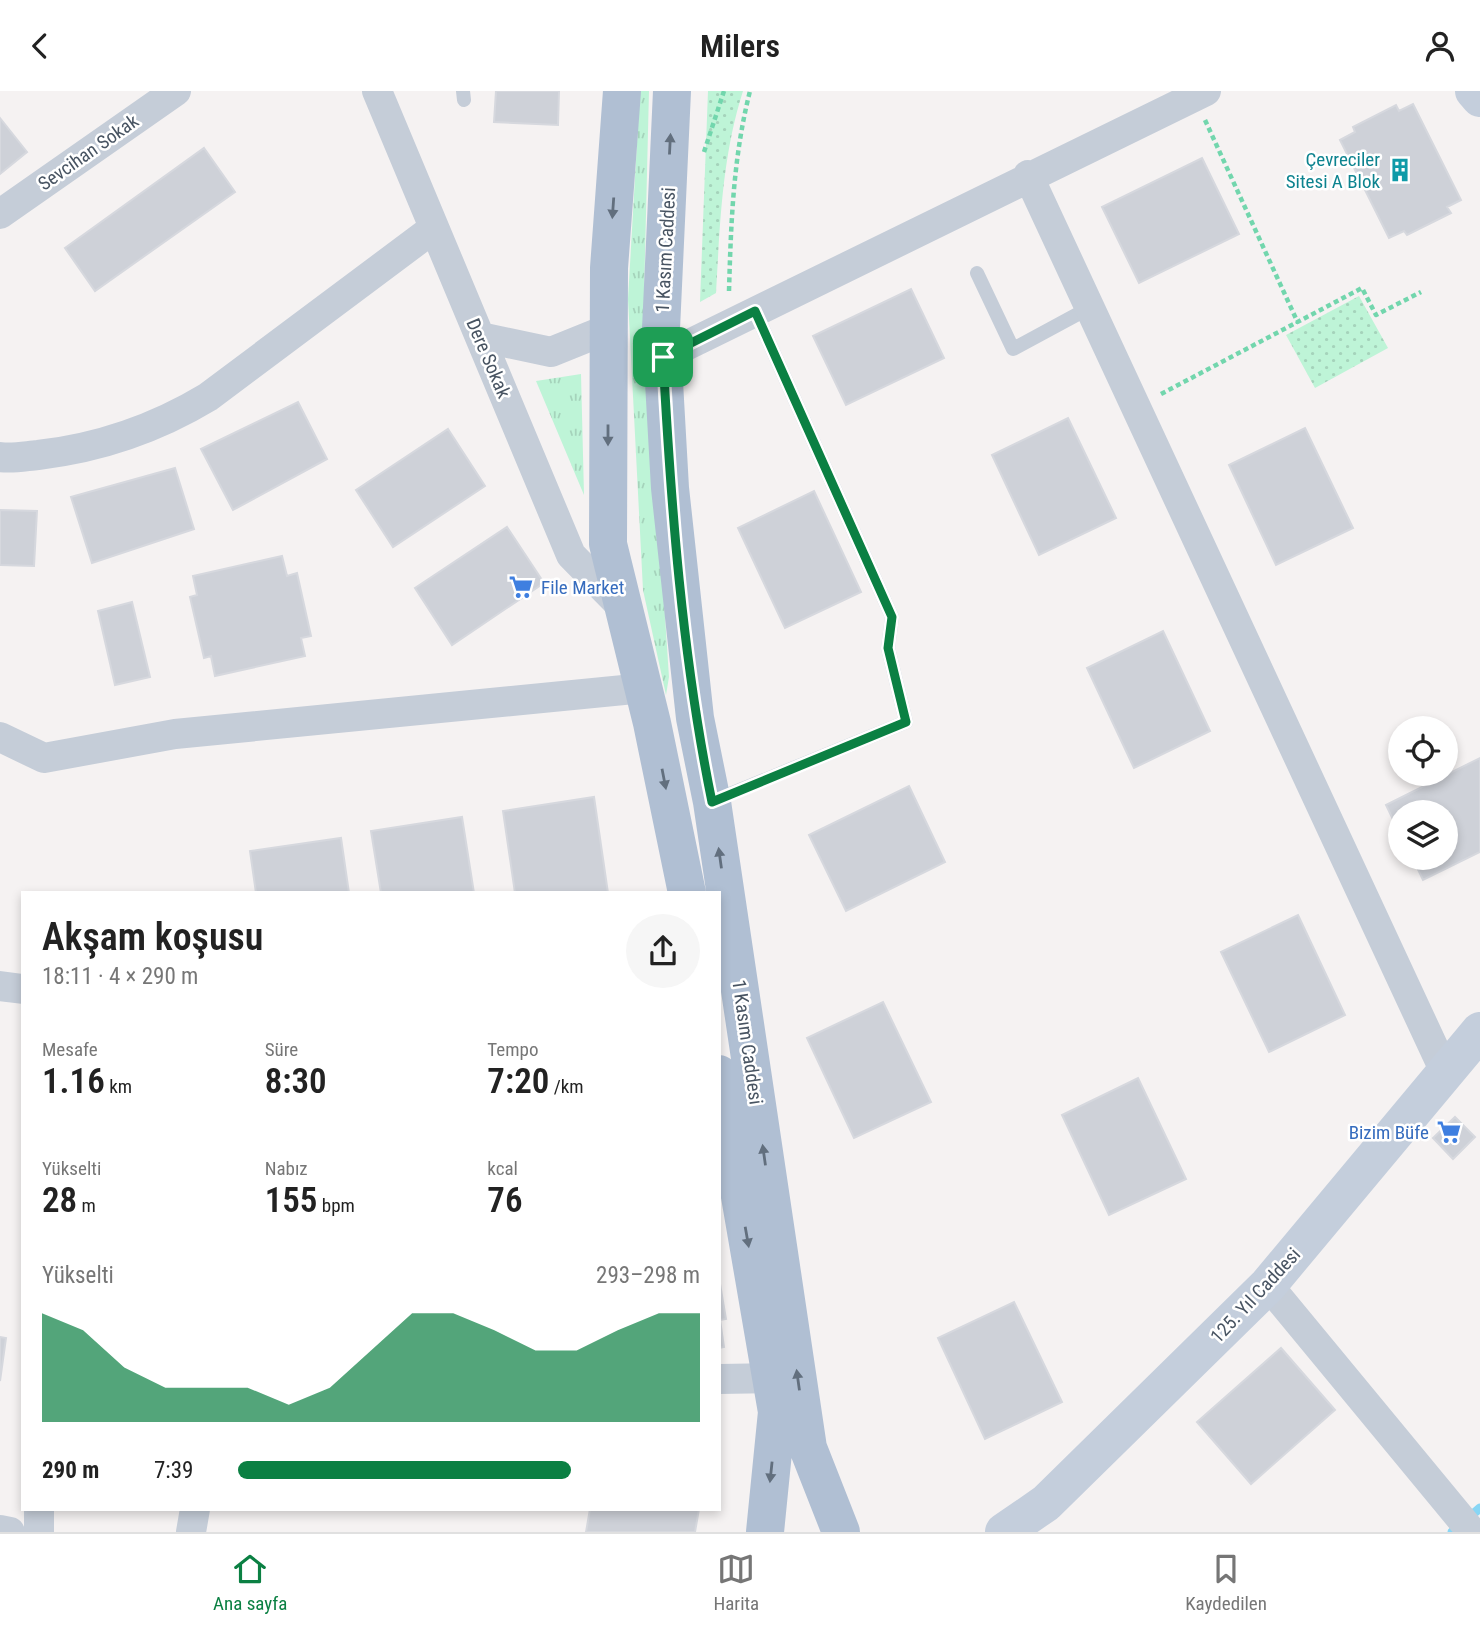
<!DOCTYPE html>
<html lang="tr">
<meta charset="utf-8">
<style>
body{margin:0;font-family:"Roboto Condensed",sans-serif;background:#f6f6f6;color:#222;height:100vh;display:flex;flex-direction:column;font-size:26px;white-space:nowrap}
*{box-sizing:border-box;margin:0}
p{font-size:23px;color:#767676}
.icon{flex:none;width:38px;height:38px;fill:none;stroke:currentColor;stroke-width:2;stroke-linecap:round;stroke-linejoin:round}
.map{position:relative;flex:1;overflow:hidden}
.side{position:absolute;left:21px;top:800px;width:700px;height:620px;display:flex;flex-direction:column;background:#fff;border-radius:0px;box-shadow:0 4px 10px #0003}
.side>*{flex:none}
.controls{position:absolute;left:1388px;top:625px;display:grid;gap:14px}
.controls a{display:grid;place-items:center;width:70px;height:70px;border-radius:50%;background:#fff;box-shadow:0 4px 10px #0003;font-size:35px}
.pin{position:absolute;display:grid;place-items:center;width:60px;height:60px;color:#fff;margin:-30px;border-radius:14px;box-shadow:0 4px 10px #0006}
.round{display:grid;place-items:center;flex:none;width:74px;height:74px;border-radius:37px;background:#f6f6f6}
.headline{display:flex;align-items:center;justify-content:space-between;height:119px;padding:0 21px}
h1{font-size:38px;font-weight:600;line-height:52px}
.figures{display:grid;grid-template-columns:repeat(3,1fr);gap:10px;height:119px;padding:7px 21px}
.figures div{display:grid;align-content:center}
.figures b{font-size:35px;font-weight:600}
.figures small{font-size:19px;font-weight:400}
.figures p{font-size:19px}
.chart{height:196px;padding:14px 21px}
.chart p{display:flex;justify-content:space-between}
.chart svg{width:100%;height:126px;margin-top:7px;fill:#0b8043;opacity:.7}
ul{padding:0 21px;list-style:none;font-size:23px}
li{display:grid;grid-template-columns:112px 84px 1fr;align-items:center;height:52px}
li i{height:18px;border-radius:9px;background:#0b8043}
header{display:flex;justify-content:space-between;align-items:center;height:91px;padding:0 21px;background:#fff;font-size:32px;font-weight:600}
.dock{display:flex;justify-content:space-around;align-items:center;height:98px;border-top:2px solid #e0e0e0;background:#fff;font-size:19px;color:#767676}
.dock a{display:grid;justify-items:center;gap:4px}
.dock .on{color:#0b8043}
.map>svg:first-child{display:block}
.grass{fill:url(#grass-tufts)}
.park{fill:url(#park-dots)}
.lines{fill:none;stroke-linecap:round;stroke-linejoin:round}
.stream{stroke:#88d6f5;stroke-width:9}
.building{fill:#ced1d8;stroke:#d6d8de;stroke-width:2}
.path{stroke:#72d6ad;stroke-width:4.5;stroke-dasharray:5 3.5;stroke-linecap:butt}
.lane{stroke:#c5cdd8;stroke-width:14}
.street{stroke:#c5cdd8;stroke-width:30}
.secondary{stroke:#c4cedc;stroke-width:38}
.primary{stroke:#b0bfd3;stroke-width:38}
.oneway{fill:#626f7e}
.route-casing{stroke:#fff;stroke-width:14}
.route{stroke:#0b8043;stroke-width:9}
.labels{text-anchor:middle;stroke-width:5;stroke-linejoin:round;paint-order:stroke}
.street-label{font-size:19px;fill:#485462;stroke:#fff}
.culture-label{font-size:19px;fill:#0d838f;stroke:#fff;text-anchor:end}
.shop-label{font-size:19px;fill:#366cbe;stroke:#fff;text-anchor:start}
</style>
<header><svg class="icon" aria-label="back" viewBox="0 0 24 24"><path d="M15 5l-7 7 7 7"/></svg>Milers<svg class="icon" aria-label="person" viewBox="0 0 24 24"><circle cx="12" cy="8" r="4"/><path d="M4 21q1-7 8-7t8 7"/></svg></header>
<div class="map">
<svg width="1480" height="1441" viewBox="0 0 1480 1441">
<defs>
<pattern id="grass-tufts" width="24" height="20" patternUnits="userSpaceOnUse" patternTransform="scale(1.75)"><rect width="24" height="20" fill="#bef4d7"/><path d="M3 7l-1-3M5 7V3M7 7l1-3M15 17l-1-3M17 17v-4M19 17l1-3" fill="none" stroke="#a5d3bb"/></pattern>
<pattern id="park-dots" width="8" height="8" patternUnits="userSpaceOnUse" patternTransform="scale(1.75)"><rect width="8" height="8" fill="#bef4d7"/><path d="M2 2h.1M6 6h.1" fill="none" stroke="#a5d3bb" stroke-width="1.8" stroke-linecap="round"/></pattern>
</defs>
<rect width="100%" height="100%" fill="#f5f2f2"/>
<path class="grass" d="M640,0H649L644,205L669,586L666,604L643,499L628,208Z
M581,283L584,404L536,290Z"/>
<path class="park" d="M708,0H743C722,66 720,133 716,202L700,211Z
M1359,205L1388,257L1315,297L1286,244Z"/>
<g class="lines">
<path class="stream" d="M1452,1441L1480,1417"/>
</g>
<path class="building" d="M496,0H559L558,34L494,31Z
M1413,13L1461,109L1447,116L1451,122L1407,144L1404,140L1389,147L1340,49L1355,41L1353,36L1396,14L1399,20Z
M0,27L27,61L0,83Z
M204,57L235,101L95,200L65,157Z
M1202,67L1239,143L1139,192L1102,116Z
M911,198L944,267L846,314L813,245Z
M298,311L327,368L233,419L201,358Z
M1068,327L1116,427L1039,464L992,364Z
M1305,337L1353,437L1276,474L1229,374Z
M448,338L485,395L393,456L356,399Z
M175,377L194,438L92,472L71,406Z
M814,400L861,501L785,537L738,437Z
M0,419L37,420L34,475L0,474Z
M507,436L544,492L452,554L415,497Z
M282,465L287,485L297,482L311,545L301,547L305,565L215,585L211,565L204,567L190,506L197,504L193,485Z
M132,511L150,586L115,594L98,520Z
M1163,540L1210,640L1134,677L1087,577Z
M1480,667V761L1423,789L1412,766H1446V721H1400V743L1386,714Z
M909,695L945,771L846,820L809,744Z
M594,706L608,802H515L503,720Z
M462,726L474,802H381L371,740Z
M341,747L349,802H256L250,760Z
M1298,824L1345,924L1269,961L1221,861Z
M883,911L931,1011L854,1047L807,947Z
M1138,987L1186,1088L1109,1124L1062,1024Z
M1455,1026L1475,1046L1453,1068L1433,1047Z
M719,1187L726,1228L720,1229L724,1256L719,1257Z
M1014,1211L1062,1311L985,1348L938,1247Z
M0,1246L6,1247L0,1290Z
M1281,1257L1335,1319L1251,1393L1197,1331Z
M590,1418H699L695,1441H586Z"/>
<g class="lines">
<path class="path" d="M1205,29L1298,232
M704,61L724,0
M729,200C731,132 733,67 750,0
M1161,303L1362,197L1376,224L1421,201"/>
<path class="lane" d="M463,0L464,9
M977,182L1013,258L1089,217
M713,710L906,631L888,557L892,526L755,220"/>
<path class="street" d="M377,0L571,464L624,518
M1028,84L1445,981
M0,123L176,0
M480,246L551,261L608,238
M663,266L1206,0
M0,366C12,368 26,365 38,364C99,357 155,338 208,306L434,137
M0,646L44,667L175,643L644,597
M0,895L23,898
M1268,1194L1472,1441
M719,1288L771,1287
M0,1439L10,1441
M39,1441V1418
M191,1441L195,1418"/>
<path class="secondary" d="M1474,0L1480,7
M1004,1441L1046,1412L1268,1194L1480,940"/>
<path class="primary" d="M622,0L609,177L608,453L652,632L687,802
M672,0L661,238L670,397L695,627L712,711L808,1357L841,1441
M719,983L777,1321L765,1441"/>
</g>
<defs><path id="oneway-solid" d="M-6-.8H1V-3.2L6.5 0L1 3.2V.8H-6Z" transform="scale(1.75)"/></defs>
<g class="oneway">
<use href="#oneway-solid" transform="translate(670 53) rotate(-87)"/>
<use href="#oneway-solid" transform="translate(613 117) rotate(94)"/>
<use href="#oneway-solid" transform="translate(608 344) rotate(90)"/>
<use href="#oneway-solid" transform="translate(664 688) rotate(79)"/>
<use href="#oneway-solid" transform="translate(720 767) rotate(-98)"/>
<use href="#oneway-solid" transform="translate(764 1064) rotate(-98)"/>
<use href="#oneway-solid" transform="translate(747 1146) rotate(80)"/>
<use href="#oneway-solid" transform="translate(798 1289) rotate(-98)"/>
<use href="#oneway-solid" transform="translate(771 1381) rotate(96)"/>
</g>
<g class="lines">
<g class="route-casing">
<path id="route" d="M755,220L892,526L888,557L906,631L712,711C682,565 671,415 663,266Z"/>
</g>
<use href="#route" class="route"/>
</g>
<defs>
<g id="building-bare" transform="scale(1.89)"><path d="M-4-6H4V6H1V3H-1V6H-4ZM-2.5-4.3h1.7v1.8h-1.7ZM.8-4.3h1.7v1.8H.8ZM-2.5-1h1.7V.8h-1.7ZM.8-1h1.7V.8H.8Z" fill="#0f9aa8" stroke="#fff" stroke-width="2.5" paint-order="stroke"/></g>
<g id="supermarket-bare" transform="scale(1.89)"><path d="M-6-5.5h2.5l.6 2H6L4.5 2H-2.5L-4.4-4H-6ZM-1.5 3.2a1.3 1.3 0 1 0 .1 0ZM3 3.2a1.3 1.3 0 1 0 .1 0Z" fill="#3f7fe0" stroke="#fff" stroke-width="2.5" paint-order="stroke"/></g>
</defs>
<g fill-rule="evenodd">
<use href="#building-bare" x="1400" y="79"/>
<use href="#supermarket-bare" x="521" y="496"/>
<use href="#supermarket-bare" x="1449" y="1041"/>
</g>
<g class="labels">
<g class="street-label">
<text transform="translate(88 61) rotate(-35)" y="7">Sevcihan Sokak</text>
<text transform="translate(665 159) rotate(-87)" y="7">1 Kasım Caddesi</text>
<text transform="translate(489 267) rotate(67)" y="7">Dere Sokak</text>
<text transform="translate(748 951) rotate(82)" y="7">1 Kasım Caddesi</text>
<text transform="translate(1255 1204) rotate(-47)" y="7">125. Yıl Caddesi</text>
</g>
<g class="culture-label">
<text x="1380" y="75">Çevreciler<tspan x="1380" dy="22">Sitesi A Blok</tspan></text>
</g>
<g class="shop-label">
<text x="541" y="503">File Market</text>
<text x="1429" y="1048" text-anchor="end">Bizim Büfe</text>
</g>
</g>
</svg>
<div class="controls">
<a><svg class="icon" aria-label="locate" viewBox="0 0 24 24"><circle cx="12" cy="12" r="6"/><path d="M12 2v4M12 18v4M2 12h4M18 12h4"/></svg></a>
<a><svg class="icon" aria-label="layers" viewBox="0 0 24 24"><path d="M12 4l9 5-9 5-9-5zM3 14l9 5 9-5"/></svg></a>
</div>
<div class="pin" style="left:663px;top:266px;background:#1e9e55"><svg class="icon" aria-label="arrive" viewBox="0 0 24 24"><path d="M6 21V4h12l-3 4 3 4H6"/></svg></div>
<section class="side">
<div class="headline"><div><h1>Akşam koşusu</h1><p>18:11 · 4 × 290 m</p></div><a class="round"><svg class="icon" aria-label="share" viewBox="0 0 24 24"><path d="M12 15V3M7 8l5-5 5 5M5 13v7h14v-7"/></svg></a></div>
<div class="figures">
<div><p>Mesafe</p><b>1.16<small> km</small></b></div>
<div><p>Süre</p><b>8:30</b></div>
<div><p>Tempo</p><b>7:20<small> /km</small></b></div>
</div>
<div class="figures">
<div><p>Yükselti</p><b>28<small> m</small></b></div>
<div><p>Nabız</p><b>155<small> bpm</small></b></div>
<div><p>kcal</p><b>76</b></div>
</div>
<div class="chart"><p><span>Yükselti</span>293–298 m</p>
<svg viewBox="0 0 160 44" preserveAspectRatio="none"><path d="M0 44V6L10 12L20 25L30 32L40 32L50 32L60 38L70 32L80 19L90 6L100 6L110 12L120 19L130 19L140 12L150 6L160 6V44z"/></svg>
</div>
<ul>
<li><b>290 m</b>7:39<i style="width:72%"></i></li>
</ul>
</section>
</div>
<nav class="dock">
<a class="on"><svg class="icon" aria-label="home" viewBox="0 0 24 24"><path d="M3 11l9-7 9 7M6 9v11h12V9"/></svg>Ana sayfa</a>
<a><svg class="icon" aria-label="map" viewBox="0 0 24 24"><path d="M3 6l6-2 6 2 6-2v14l-6 2-6-2-6 2zM9 4v14M15 6v14"/></svg>Harita</a>
<a><svg class="icon" aria-label="saved" viewBox="0 0 24 24"><path d="M7 4h10v16l-5-4-5 4z"/></svg>Kaydedilen</a>
</nav>
